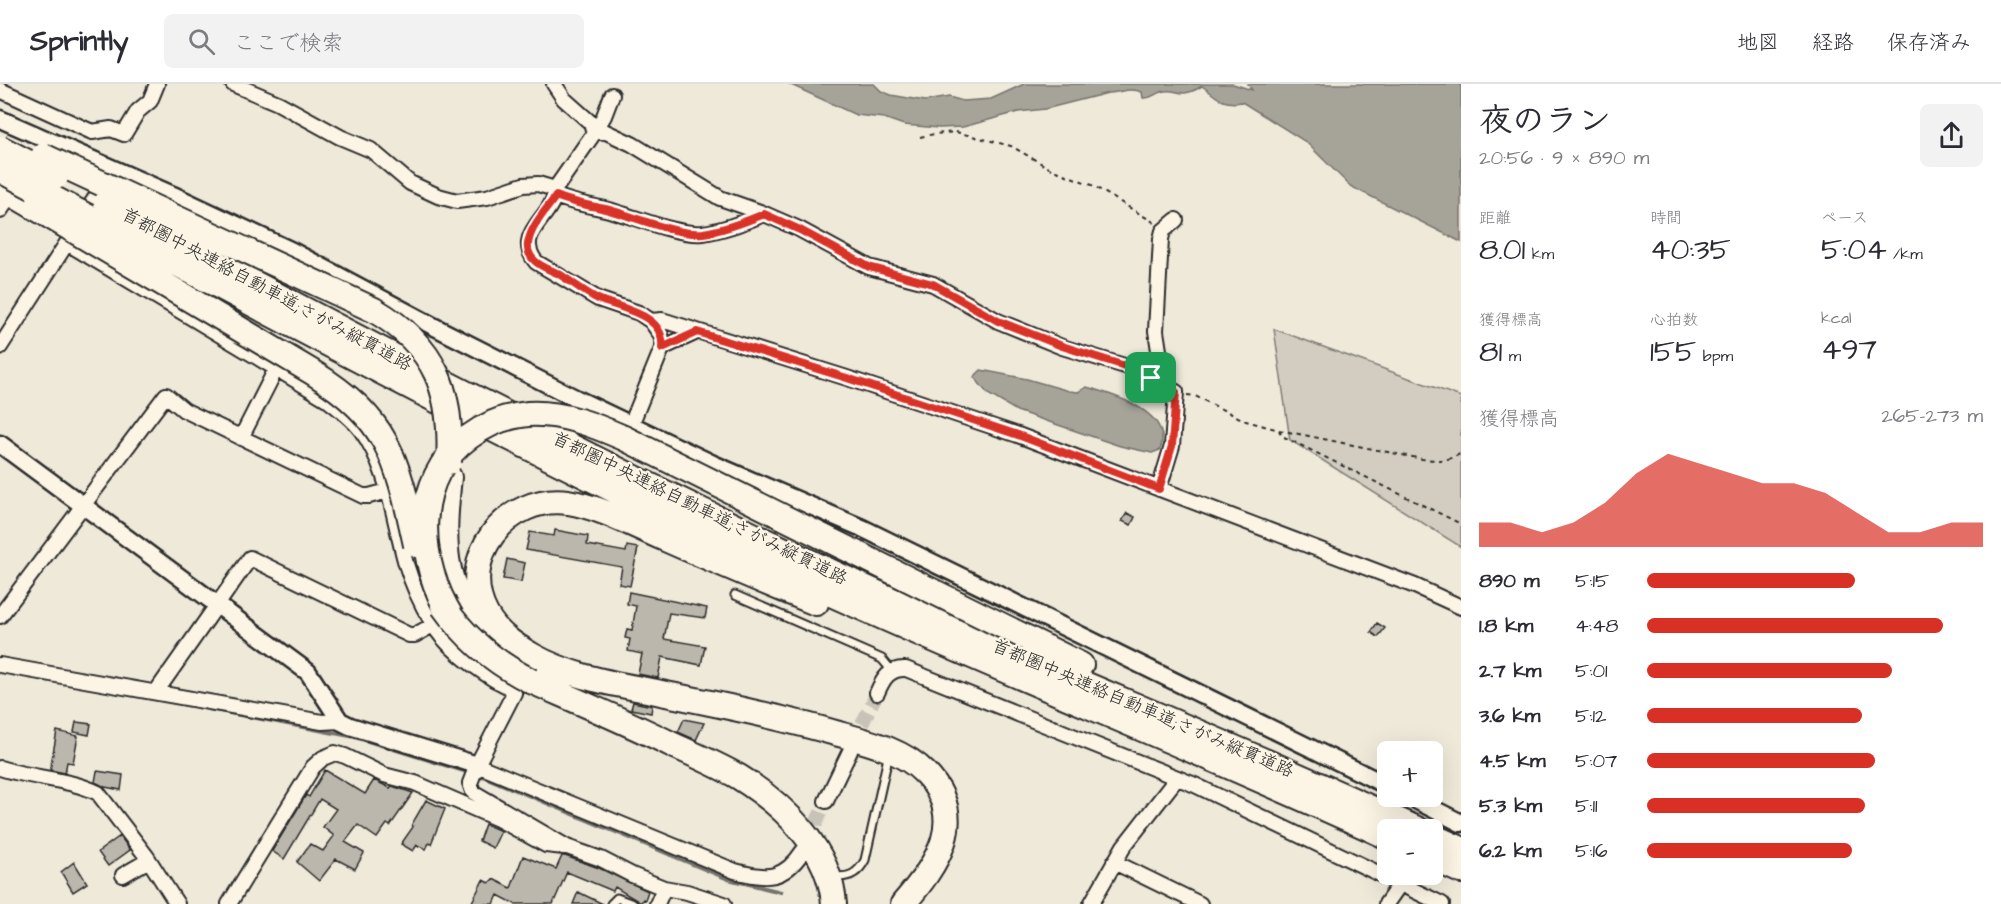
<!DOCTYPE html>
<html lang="ja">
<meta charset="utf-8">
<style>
body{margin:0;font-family:"Architects Daughter","Klee One",sans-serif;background:#f2f2f3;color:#2b2b33;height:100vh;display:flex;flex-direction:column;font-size:22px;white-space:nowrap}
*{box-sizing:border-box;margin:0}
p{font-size:20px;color:#7c7c81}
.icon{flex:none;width:33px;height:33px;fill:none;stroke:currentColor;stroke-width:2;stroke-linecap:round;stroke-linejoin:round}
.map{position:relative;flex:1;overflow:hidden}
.panel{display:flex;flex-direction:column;background:#fff;width:540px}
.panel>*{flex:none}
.tools{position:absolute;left:1377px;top:657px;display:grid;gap:12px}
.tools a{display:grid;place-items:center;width:66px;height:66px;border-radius:9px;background:#fff;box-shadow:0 6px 24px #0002;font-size:30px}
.pin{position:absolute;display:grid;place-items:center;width:51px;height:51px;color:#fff;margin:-26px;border-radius:12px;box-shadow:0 3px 9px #0006}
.round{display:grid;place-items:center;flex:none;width:63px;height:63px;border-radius:9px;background:#f2f2f3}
.head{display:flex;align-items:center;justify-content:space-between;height:102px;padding:0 18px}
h1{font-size:33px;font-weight:600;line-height:45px}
.stats{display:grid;grid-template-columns:repeat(3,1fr);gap:9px;height:102px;padding:6px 18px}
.stats div{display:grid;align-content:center}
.stats b{font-size:30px;font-weight:600}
.stats small{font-size:16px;font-weight:400}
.stats p{font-size:16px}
.chart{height:168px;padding:12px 18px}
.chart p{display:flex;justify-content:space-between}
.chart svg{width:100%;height:108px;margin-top:6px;fill:#d93025;opacity:.7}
ul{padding:0 18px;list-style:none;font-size:20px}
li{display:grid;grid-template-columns:96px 72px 1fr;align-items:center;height:45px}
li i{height:15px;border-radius:8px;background:#d93025}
header{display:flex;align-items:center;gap:36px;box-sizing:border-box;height:84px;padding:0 30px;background:#fff;border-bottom:2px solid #e1e1e2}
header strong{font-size:28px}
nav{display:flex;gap:33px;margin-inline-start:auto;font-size:21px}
.search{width:420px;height:54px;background:#f2f2f3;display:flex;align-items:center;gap:15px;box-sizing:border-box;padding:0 21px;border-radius:9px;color:#7c7c81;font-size:22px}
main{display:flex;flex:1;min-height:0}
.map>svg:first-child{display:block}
.green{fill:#d2cdc0;stroke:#7e7c76;stroke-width:1.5}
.water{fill:#a6a399;stroke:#75736d;stroke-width:1.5}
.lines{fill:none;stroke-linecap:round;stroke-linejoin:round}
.stream{stroke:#75736d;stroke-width:4}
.building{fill:#bcb7ac;stroke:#2b2b2b;stroke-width:1.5}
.minor-tunnel{stroke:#c8c3b7;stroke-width:14;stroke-dasharray:14 7;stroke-linecap:butt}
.service-casing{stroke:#2b2b2b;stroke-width:11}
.minor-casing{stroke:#2b2b2b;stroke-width:18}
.tertiary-casing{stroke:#2b2b2b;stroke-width:21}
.motorway-casing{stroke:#2b2b2b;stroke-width:28}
.path{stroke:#2b2b2b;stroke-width:2;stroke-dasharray:4.5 4.5;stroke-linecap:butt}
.service{stroke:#fcf5e5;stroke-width:7}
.minor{stroke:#fcf5e5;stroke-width:14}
.tertiary{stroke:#fcf5e5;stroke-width:16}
.motorway{stroke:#fcf5e5;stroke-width:24}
.motorway-bridge-casing{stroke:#2b2b2b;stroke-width:28;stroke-linecap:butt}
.motorway-bridge{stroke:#fcf5e5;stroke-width:24}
.route-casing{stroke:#fff;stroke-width:12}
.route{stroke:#d93025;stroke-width:8}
.labels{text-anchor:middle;stroke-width:4.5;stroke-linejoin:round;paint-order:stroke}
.street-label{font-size:18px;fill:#2b2b2b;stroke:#fcf5e5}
</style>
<header>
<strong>Sprintly</strong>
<div class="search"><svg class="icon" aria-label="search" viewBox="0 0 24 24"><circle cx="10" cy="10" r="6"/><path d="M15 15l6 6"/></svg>ここで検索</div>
<nav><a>地図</a><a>経路</a><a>保存済み</a></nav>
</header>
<main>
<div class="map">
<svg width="1461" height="820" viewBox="0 0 1461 820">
<rect width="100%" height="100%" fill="#efe9da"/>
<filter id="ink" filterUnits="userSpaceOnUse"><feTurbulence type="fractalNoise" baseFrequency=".0167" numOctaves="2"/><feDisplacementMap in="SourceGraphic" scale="12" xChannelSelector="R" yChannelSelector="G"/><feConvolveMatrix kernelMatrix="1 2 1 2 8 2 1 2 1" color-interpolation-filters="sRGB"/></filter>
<g filter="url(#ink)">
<path class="green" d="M1274,245L1461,313V463L1290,356Z"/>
<path class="water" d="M789,0H874L881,7L891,11L925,17L949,13L963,17L991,15L1024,0H1233L1252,6L1248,0H1461V158L1350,102L1306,58L1242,18C1221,21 1219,14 1202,2C1179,17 1177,2 1161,8C1154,10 1151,15 1143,14L1142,8C1128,3 1122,9 1108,9L1045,25L1018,28L963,43L939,44L904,41L884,34L856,31Z
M981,286L1027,295L1069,307L1078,308L1087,303C1114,311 1174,328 1160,366L1152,369L1120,362L1017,327L988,310L974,293Z"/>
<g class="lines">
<path class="stream" d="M183,620L355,653L467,688
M480,691L728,795L781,808"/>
</g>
<path class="building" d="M1127,429L1135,433L1131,441L1122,437Z
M555,446L588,452L587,461L626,468L627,462L638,464L630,502L619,500L622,483L526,466L530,448L554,452Z
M507,475L525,479L521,498L503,495Z
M629,508L707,524L705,534L669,529L664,555L705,562L701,581L662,573L658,594L638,590L642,570L628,567L630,555L625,554L627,545L632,546L636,522L627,520Z
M1377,539L1385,544L1378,553L1371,548Z
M633,618L652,622L651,629L631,625Z
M684,635L704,639L696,656L678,648Z
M76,638L91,640L89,651L74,648Z
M57,647L78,652L73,679L67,678L65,689L50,686Z
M325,686L365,710L374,696L390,704L392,702L413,709L390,742L387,740L377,754L358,741L345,758L364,769L355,785L336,775L319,797L297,778L310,760L323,767L334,752L323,743L336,725L320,715L284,775L272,767L306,711L309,713Z
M97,687L123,691L121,706L105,703L95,698Z
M426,716L445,725L431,760L429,759L426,765L417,761L413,767L401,760L413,743L412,740Z
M485,740L501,747L493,764L479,757Z
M120,752L130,766L108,782L98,768Z
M523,772L556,785L562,772H565L599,784L648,807L645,816L643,815L641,819L615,803L613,807L567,788L553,820H515L498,811L494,820H471L483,796L489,799L493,795L511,804Z
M74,778L87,799L73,808L61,788Z
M578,808L603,820H573Z"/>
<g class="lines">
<path class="minor-tunnel" d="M853,659L877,609
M807,760L826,717"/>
<g class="service-casing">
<path id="service" d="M735,511L882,575L892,587
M832,792C848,795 858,790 865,776L889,669
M611,820L617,814L633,820"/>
</g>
<g class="minor-casing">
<path id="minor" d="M233,0L278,19L340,53L371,66L410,99L438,112L457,117L487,113L523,101L538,100L555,105L594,49L604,47L632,60L720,114L760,128L799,145L869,183L933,200L998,237L1062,263L1128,283L1176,308L1172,362L1159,405
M554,0L564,15L591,39L594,49
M0,6L92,48L111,45L124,50L138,27L150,17L157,0
M594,49L604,32L612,11
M555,105C556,132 512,148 536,178L598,215L639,229L651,237L661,251L663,262L631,341
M556,112C572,119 588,121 605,125C631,131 677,152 703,149C724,146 745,138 764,130
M0,127L4,121
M82,135L107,95
M67,159L327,315C339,325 351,333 361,346C389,384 393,435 406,480C412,500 421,520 432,538C444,561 471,580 492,594C499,599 510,601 514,609L477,681L470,699L473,708L567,763L601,775L632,791L664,804L687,808L724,820
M651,237L662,236L847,294L1018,351L1415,502L1461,523
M0,263L72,151
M662,264L697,248
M1151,294L1157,291L1162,286L1156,247L1161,155L1163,147L1176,136
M241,354L276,285
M0,532L166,311L184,326L363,412H369L388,407
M0,581L322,638L340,637
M156,608L250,474L409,551H415L433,541
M877,609C883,595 889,584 906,585L1195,701L1442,820
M477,681L735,787C767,796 784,796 803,767
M0,684C30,694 71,695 98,709L147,773L177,820
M826,717L850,667
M1114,778L1200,820
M123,791L149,776
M229,820L313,683L323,674L335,669L345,672L384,691L415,699L498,735L546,761L564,763
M657,820L664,804
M1091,820L1124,762L1177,694
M1386,820L1400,800"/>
</g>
<g class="tertiary-casing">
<path id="tertiary" d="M0,35L173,111L292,167L433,242L579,316L713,380L862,444L1388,702
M0,360L308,588L340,637L350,642L477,681
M1408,712L1461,739"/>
</g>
<g class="motorway-casing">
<path id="motorway" d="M0,103L36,124
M220,181C453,305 689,425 930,533C1092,605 1258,671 1419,746
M211,198C411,304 612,409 818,504C1007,590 1199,666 1388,753
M449,393C443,451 438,507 487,549
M816,519C764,498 713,476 663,454C633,441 600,423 568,418C507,410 456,474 486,530C497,550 514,561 533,572C572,594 618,600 661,609C721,621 780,633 839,650C868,658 903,666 925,689C970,735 936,782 903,820
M1027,554L1081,581
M531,597C579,618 627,638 673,661C695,671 718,681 739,693C784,721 830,765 834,820
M1432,752L1461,765
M1432,774L1461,787"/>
</g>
<path class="path" d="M920,53L934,50L956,48L1011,62L1051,85L1092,101L1155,139
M1187,311L1195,312L1246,337L1279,346L1422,375C1437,376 1448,378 1461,369
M1279,346L1282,352L1461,440"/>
<use href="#service" class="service"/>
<use href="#minor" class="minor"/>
<use href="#tertiary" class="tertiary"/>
<use href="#motorway" class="motorway"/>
<g class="motorway-bridge-casing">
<path id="motorway-bridge" d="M0,64L56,93
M43,72L374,226C436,262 453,308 449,378
M0,86L211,198
M106,119L220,181
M36,124L312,288C390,336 397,375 416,461
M443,522C467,556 495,579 531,597
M452,534C417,478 410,396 469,353C487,340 506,332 528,330C562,328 594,341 624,354L1027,554"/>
</g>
<use href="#motorway-bridge" class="motorway-bridge"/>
</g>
</g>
<g class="lines" filter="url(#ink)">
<g class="route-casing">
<path id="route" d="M556,112C572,119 588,121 605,125C631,131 677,152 703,149C724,146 745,138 764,130L800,146L869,183L933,200L998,237L1062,262L1128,283L1176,308L1172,362L1159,405L1018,351L847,294L697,248L662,264C666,230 621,225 598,215C584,208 572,198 559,190C551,186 541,183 535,177C530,173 527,166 528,160C530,143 546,126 556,112Z"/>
</g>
<use href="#route" class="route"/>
</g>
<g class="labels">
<g class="street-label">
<text transform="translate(267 205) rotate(28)" y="6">首都圏中央連絡自動車道;さがみ縦貫道路</text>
<text transform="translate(700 424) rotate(26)" y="6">首都圏中央連絡自動車道;さがみ縦貫道路</text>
<text transform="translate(1143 624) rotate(23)" y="6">首都圏中央連絡自動車道;さがみ縦貫道路</text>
</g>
</g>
</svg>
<div class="tools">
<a>+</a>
<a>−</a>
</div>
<div class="pin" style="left:1151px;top:294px;background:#1e9e55"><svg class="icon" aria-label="arrive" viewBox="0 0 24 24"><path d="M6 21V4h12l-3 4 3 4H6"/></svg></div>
</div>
<section class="panel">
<div class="head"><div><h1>夜のラン</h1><p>20:56 · 9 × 890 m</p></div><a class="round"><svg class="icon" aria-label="share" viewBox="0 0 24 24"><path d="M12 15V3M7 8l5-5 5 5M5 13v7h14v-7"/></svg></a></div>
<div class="stats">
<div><p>距離</p><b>8.01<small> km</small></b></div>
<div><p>時間</p><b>40:35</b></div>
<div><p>ペース</p><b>5:04<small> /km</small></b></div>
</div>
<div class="stats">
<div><p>獲得標高</p><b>81<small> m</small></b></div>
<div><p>心拍数</p><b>155<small> bpm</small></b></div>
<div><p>kcal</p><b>497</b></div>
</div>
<div class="chart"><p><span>獲得標高</span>265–273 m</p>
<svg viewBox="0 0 160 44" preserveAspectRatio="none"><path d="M0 44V34L10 34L20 38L30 34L40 26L50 14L60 6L70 10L80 14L90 18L100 18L110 22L120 30L130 38L140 38L150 34L160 34V44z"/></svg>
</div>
<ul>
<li><b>890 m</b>5:15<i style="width:62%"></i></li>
<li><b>1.8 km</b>4:48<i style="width:88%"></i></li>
<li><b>2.7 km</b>5:01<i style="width:73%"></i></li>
<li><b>3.6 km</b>5:12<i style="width:64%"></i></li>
<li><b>4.5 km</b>5:07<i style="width:68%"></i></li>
<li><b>5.3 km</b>5:11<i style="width:65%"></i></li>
<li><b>6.2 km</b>5:16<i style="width:61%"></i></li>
</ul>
</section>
</main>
